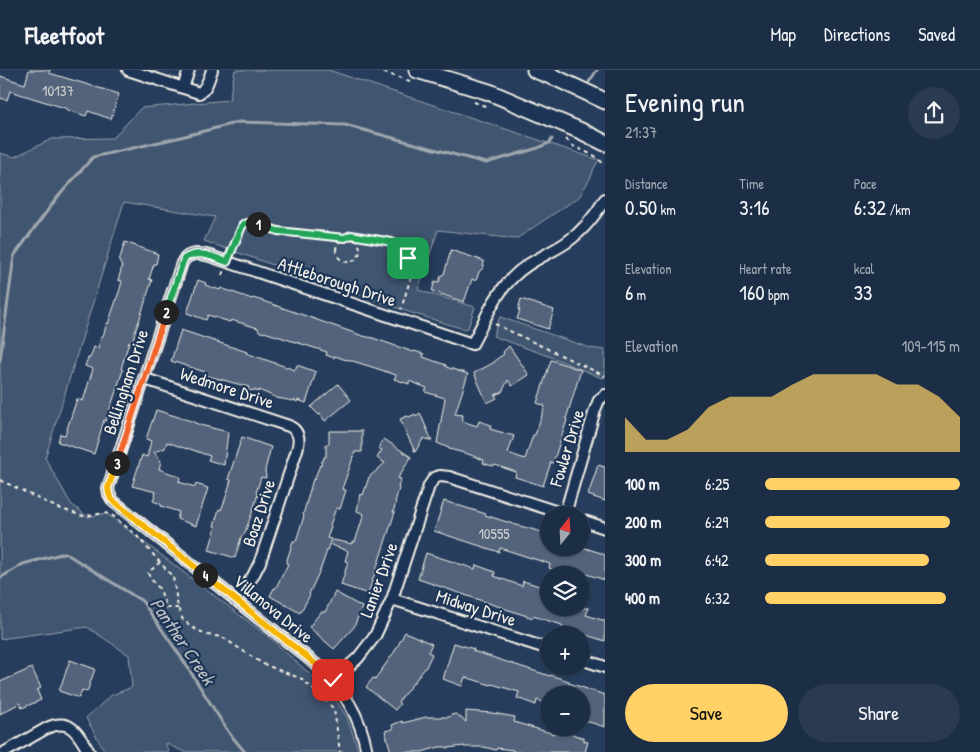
<!DOCTYPE html>
<meta charset="utf-8">
<style>
body{margin:0;font-family:"Patrick Hand",sans-serif;background:#293a51;color:#f1f3f6;height:100vh;display:flex;flex-direction:column;font-size:19px;white-space:nowrap}
*{box-sizing:border-box;margin:0}
p{font-size:16px;color:#a0a8b3}
.icon{flex:none;width:28px;height:28px;fill:none;stroke:currentColor;stroke-width:2;stroke-linecap:round;stroke-linejoin:round}
.map{position:relative;flex:1;overflow:hidden}
.details{display:flex;flex-direction:column;background:#1c2e46;width:375px}
.details>*{flex:none}
.needle{width:32px;rotate:18deg}
.controls{position:absolute;left:540px;top:436px;display:grid;gap:10px}
.controls a{display:grid;place-items:center;width:50px;height:50px;border-radius:50%;background:#1c2e46;box-shadow:0 1px 4px #0004,0 0 0 1px #3a4a5f;font-size:25px}
.pin{position:absolute;display:grid;place-items:center;width:42px;height:42px;color:#fff;margin:-21px;border-radius:10px;box-shadow:0 2px 8px #0006}
.km{position:absolute;width:25px;height:25px;margin:-12px;border-radius:50%;background:#222;color:#fff;font-size:14px;line-height:25px;text-align:center}
.round{display:grid;place-items:center;flex:none;width:52px;height:52px;border-radius:26px;background:#293a51}
.overview{display:flex;align-items:center;justify-content:space-between;height:85px;padding:0 20px}
h1{font-size:28px;font-weight:600;line-height:38px}
.figures{display:grid;grid-template-columns:repeat(3,1fr);gap:8px;height:85px;padding:5px 20px}
.figures div{display:grid;align-content:center}
.figures b{font-size:21px;font-weight:600}
.figures small{font-size:14px;font-weight:400}
.figures p{font-size:14px}
.chart{height:140px;padding:10px 20px}
.chart p{display:flex;justify-content:space-between}
.chart svg{width:100%;height:90px;margin-top:5px;fill:#ffd166;opacity:.7}
.cta{display:flex;gap:10px;margin-top:auto;padding:10px 20px}
.cta a{flex:1;height:58px;border-radius:30px;background:#ffd166;color:#111;font-size:20px;font-weight:600;line-height:58px;text-align:center}
.cta a+a{background:#293a51;color:#f1f3f6}
ul{padding:0 20px;list-style:none;font-size:16px}
li{display:grid;grid-template-columns:80px 60px 1fr;align-items:center;height:38px}
li i{height:12px;border-radius:6px;background:#ffd166}
header{display:flex;align-items:center;gap:30px;box-sizing:border-box;height:70px;padding:0 25px;background:#1c2e46;border-bottom:1px solid #3a4a5f}
header strong{font-size:24px}
nav{display:flex;gap:28px;margin-inline-start:auto;font-size:18px}
main{display:flex;flex:1;min-height:0}
.map>svg:first-child{display:block}
.green{fill:#40546f;stroke:#9aa2ac}
.lines{fill:none;stroke-linecap:round;stroke-linejoin:round}
.stream{stroke:#9fa7ae;stroke-width:3}
.building{fill:#52647b;stroke:#f4f1e8}
.street-casing{stroke:#f4f1e8;stroke-width:14}
.secondary-casing{stroke:#f4f1e8;stroke-width:19}
.path{stroke:#f4f1e8;stroke-width:2;stroke-dasharray:4 4;stroke-linecap:butt}
.street{stroke:#1d3557;stroke-width:10}
.secondary{stroke:#1d3557;stroke-width:15}
.split-1-casing{stroke:#fff;stroke-width:10}
.split-2-casing{stroke:#fff;stroke-width:10}
.split-3-casing{stroke:#fff;stroke-width:10}
.split-4-casing{stroke:#fff;stroke-width:10}
.split-5-casing{stroke:#fff;stroke-width:10}
.split-1{stroke:#22a559;stroke-width:6}
.split-2{stroke:#22a559;stroke-width:6}
.split-3{stroke:#f0652b;stroke-width:6}
.split-4{stroke:#f5b400;stroke-width:6}
.split-5{stroke:#f5b400;stroke-width:6}
.labels{text-anchor:middle;stroke-width:4.5;stroke-linejoin:round;paint-order:stroke}
.number-label{font-size:15px;fill:#cccecd}
.street-label{font-size:18px;fill:#f4f1e8;stroke:#1d3557}
.water-label{font-size:19px;font-style:italic;fill:#bcbfc2;stroke:#1d3557}
</style>
<header>
<strong>Fleetfoot</strong>
<nav><a>Map</a><a>Directions</a><a>Saved</a></nav>
</header>
<main>
<div class="map">
<svg width="605" height="682" viewBox="0 0 605 682">
<rect width="100%" height="100%" fill="#263d5d"/>
<filter id="ink" filterUnits="userSpaceOnUse"><feTurbulence type="fractalNoise" baseFrequency=".02" numOctaves="2"/><feDisplacementMap in="SourceGraphic" scale="10" xChannelSelector="R" yChannelSelector="G"/><feConvolveMatrix kernelMatrix="1 2 1 2 8 2 1 2 1" color-interpolation-filters="sRGB"/></filter>
<g filter="url(#ink)">
<path class="green" d="M235,0H328L599,90L594,98L591,107L579,127L516,169L438,160L418,220L475,237L468,258L464,259L412,243L204,171L215,147L124,132L45,388L71,434L88,447L106,443L271,569L330,622L347,647L359,682H184L165,673L169,682H105L86,648L110,626L132,617L129,585L87,557L0,569V83L14,87L52,69L113,68L141,38L229,30Z
M500,247L590,278L605,280V307L602,308L551,287L493,266Z"/>
<g class="lines">
<path class="stream" d="M589,12L597,0
M0,290L14,186L56,129L93,87L177,68L239,52L345,55L486,93L538,78L549,73L552,69
M0,508L23,494L65,483L142,531L183,590L229,663L245,682"/>
</g>
<path class="building" d="M29,0H50L49,3L119,24L111,49L88,41L86,46L67,40L68,39L10,21L7,30L0,28V6L25,14Z
M125,172L158,184L156,194H154L149,209L152,210L139,251L136,259L132,273L129,272L121,299L123,300L106,351L104,350L94,384L58,372L60,364L65,365L77,329L83,331L93,299L85,296L88,288H90L94,277L98,278L101,267L103,266L107,253L108,254L120,219L122,211L118,210L122,197L119,191Z
M451,180L484,191L483,198L479,202L476,211L472,209L464,232L432,221L435,211L439,212L441,206L444,204Z
M198,210L206,213L205,215L220,220L221,218L252,229L253,228L263,231L363,266L373,268L413,282L414,281L424,284L423,287L446,295V297L468,304L455,344L463,345L462,351L477,356L479,351L491,355L490,359L514,366L508,383L525,389L533,365H535L545,336L537,333L551,290L581,300L566,349L567,350L553,393L551,392L543,416L515,407L516,402L495,395L494,396L489,395L483,393L484,390L468,384L449,379V378L437,373L445,328L425,322L427,318L409,311V314L394,309L396,305L372,297L346,289V290L335,286L334,288L326,285L327,282L264,262L263,263L259,261L258,258L231,250L230,252L208,245L206,250L187,243Z
M521,229L554,240L548,259L517,249L520,240H518Z
M181,260L247,282L246,283L295,300L297,295L316,302L306,333L298,330L297,332L294,330L293,331L277,328L259,320V322L254,320L248,321L249,317L208,306L205,304V302L171,291Z
M509,276L529,305L512,316L508,310L502,322L495,325L497,328L487,333L474,303L495,292L494,291L504,284L503,282Z
M338,314L351,330L325,351L320,344L319,345L311,337Z
M156,340L191,351L200,355L228,362L224,395L208,390L210,386L187,378V379L167,372L165,378L154,382L161,391L159,399L180,407L179,412L195,417L196,414L208,418L196,456L177,449L179,442L161,436V434L153,431L156,422L132,416L142,385L147,387L151,371L146,369Z
M420,343L432,371L422,368L423,369L415,382L400,349L407,346L409,347L415,344L416,346Z
M329,361H362V382H355L342,419L346,420L340,439L336,438L330,455L331,457L327,468L331,469L321,498L309,524L310,525L300,543L270,526L274,518L275,519L284,502L288,494L286,493L293,471H296L304,446L303,445L313,409L314,410L320,395L321,396L322,391H323L324,387H326V374H329Z
M242,367L271,377L265,400L266,408L261,407L256,423L258,424L252,443L244,465H242L235,488L209,480L216,457L214,456L219,439L221,440L225,430L231,410L228,409Z
M384,369L411,387L398,408L401,409L398,417L399,418L395,432L396,433L393,442H395L368,524L341,515L348,492L345,491L348,481L331,475L333,470L353,474V471L355,472L364,444L357,441L360,424L363,425L369,407L385,393L377,388L382,380L378,378Z
M598,395L605,397V431L588,425Z
M444,431L486,444L485,445L513,454L549,464V478H585L601,483L605,485V510L570,499L568,505L549,498L550,494L500,478L499,482L434,461Z
M426,483L475,499L476,495L495,502L494,506L522,516L523,511L549,519V538H589L586,545L605,551V571L561,557L562,555L533,546V548L509,540L418,509Z
M335,522L362,537L354,557L334,579L309,557L321,542H325Z
M405,562L432,574L428,582L432,584L426,597L398,632L400,634L395,640L366,617L373,608L375,609L395,581Z
M454,573L474,579L473,581L550,606V605L569,611V613L605,625V657L586,651L588,647L581,645V625H549V634L537,630L536,635L517,628L519,622L492,614L491,615L465,607L462,616L443,609Z
M70,590L95,599L87,622L82,620L79,628L59,621Z
M32,598L41,618L37,620L41,630L22,638L20,633L0,644V612Z
M466,641L492,643L515,647L514,652L554,664L555,661L568,665L569,663L584,668V671L588,672L585,682H513V680L497,678L496,680L484,677H464V676L447,678L446,677H439L422,682H391L385,661L393,659L392,655L402,651L403,653L426,647H450L451,645L456,644L466,652Z"/>
<g class="lines">
<g class="street-casing">
<path id="street" d="M128,0L199,23C207,19 209,8 212,0
M183,18L189,0
M145,309L289,356C301,362 300,372 296,383L260,492L253,506L235,530
M565,444L595,340L599,330L605,325
M581,450L605,458
M392,529L549,579
M581,589L605,597
M333,610L358,588L375,566L392,529L429,416L434,408L440,406L449,407L567,445
M5,682L47,658C71,647 78,664 89,682
M367,682C360,645 345,622 318,596L113,431L109,424L108,418L182,193C187,182 200,183 210,186L472,274C485,251 493,227 512,208C528,191 548,185 567,172C583,161 595,146 605,129"/>
</g>
<g class="secondary-casing">
<path id="secondary" d="M417,0L489,22L581,61L605,73
M535,0L558,9L605,31"/>
</g>
<path class="path" d="M376,0L410,11
M474,32L488,37
M566,69L573,76L595,86L605,95
M336 180a12 12 0 1 1 24 0a12 12 0 1 1-24 0Z
M232,182L243,154L254,152L279,161L345,168L351,165L392,172L408,188L411,207L401,239
M222,205L224,200
M495,254L605,306
M0,410L58,438L83,446L106,443L113,446L136,465L173,507L178,538L183,550L195,559L208,565L222,567L263,594L302,609L328,633L334,639L340,682
M160,492L148,503C151,511 154,511 158,517C161,520 164,532 167,538H178"/>
<use href="#street" class="street"/>
<use href="#secondary" class="secondary"/>
</g>
</g>
<g class="lines" filter="url(#ink)">
<g class="split-1-casing">
<path id="split-1" d="M258,154L278,161L345,168L351,165L392,172L408,188"/>
</g>
<g class="split-2-casing">
<path id="split-2" d="M166,242L184,189C197,179 214,187 227,192L243,154L254,152L258,154"/>
</g>
<g class="split-3-casing">
<path id="split-3" d="M117,393L166,242"/>
</g>
<g class="split-4-casing">
<path id="split-4" d="M117,393L108,418L109,424L111,429L205,505"/>
</g>
<g class="split-5-casing">
<path id="split-5" d="M205,505L318,596L333,610"/>
</g>
<use href="#split-1" class="split-1"/>
<use href="#split-2" class="split-2"/>
<use href="#split-3" class="split-3"/>
<use href="#split-4" class="split-4"/>
<use href="#split-5" class="split-5"/>
</g>
<g class="labels">
<g class="number-label">
<text x="58" y="26">10137</text>
<text x="494" y="469">10555</text>
</g>
<g class="street-label">
<text transform="translate(337 212) rotate(18)" y="6">Attleborough Drive</text>
<text transform="translate(126 312) rotate(-72)" y="6">Bellingham Drive</text>
<text transform="translate(227 318) rotate(18)" y="6">Wedmore Drive</text>
<text transform="translate(567 378) rotate(-73)" y="6">Fowler Drive</text>
<text transform="translate(259 443) rotate(-72)" y="6">Boaz Drive</text>
<text transform="translate(379 510) rotate(-70)" y="6">Lanier Drive</text>
<text transform="translate(476 538) rotate(18)" y="6">Midway Drive</text>
<text transform="translate(273 539) rotate(39)" y="6">Villanova Drive</text>
</g>
<g class="water-label">
<text transform="translate(183 571) rotate(56)" y="7">Panther Creek</text>
</g>
</g>
</svg>
<div class="controls">
<a><svg class="needle" viewBox="-14 -14 28 28"><path d="M0-13l5 13h-10z" fill="#e53935"/><path d="M0 13l5-13h-10z" fill="#a0a8b3"/></svg></a>
<a><svg class="icon" aria-label="layers" viewBox="0 0 24 24"><path d="M12 4l9 5-9 5-9-5zM3 14l9 5 9-5"/></svg></a>
<a>+</a>
<a>−</a>
</div>
<div class="pin" style="left:408px;top:188px;background:#1e9e55"><svg class="icon" aria-label="arrive" viewBox="0 0 24 24"><path d="M6 21V4h12l-3 4 3 4H6"/></svg></div>
<div class="pin" style="left:333px;top:610px;background:#d93025"><svg class="icon" aria-label="check" viewBox="0 0 24 24"><path d="M5 12l5 5 9-10"/></svg></div>
<b class="km" style="left:258px;top:154px">1</b>
<b class="km" style="left:166px;top:242px">2</b>
<b class="km" style="left:117px;top:393px">3</b>
<b class="km" style="left:205px;top:505px">4</b>
</div>
<section class="details">
<div class="overview"><div><h1>Evening run</h1><p>21:37</p></div><a class="round"><svg class="icon" aria-label="share" viewBox="0 0 24 24"><path d="M12 15V3M7 8l5-5 5 5M5 13v7h14v-7"/></svg></a></div>
<div class="figures">
<div><p>Distance</p><b>0.50<small> km</small></b></div>
<div><p>Time</p><b>3:16</b></div>
<div><p>Pace</p><b>6:32<small> /km</small></b></div>
</div>
<div class="figures">
<div><p>Elevation</p><b>6<small> m</small></b></div>
<div><p>Heart rate</p><b>160<small> bpm</small></b></div>
<div><p>kcal</p><b>33</b></div>
</div>
<div class="chart"><p><span>Elevation</span>109–115 m</p>
<svg viewBox="0 0 160 44" preserveAspectRatio="none"><path d="M0 44V27L10 38L20 38L30 33L40 22L50 17L60 17L70 17L80 11L90 6L100 6L110 6L120 6L130 11L140 11L150 17L160 27V44z"/></svg>
</div>
<ul>
<li><b>100 m</b>6:25<i style="width:100%"></i></li>
<li><b>200 m</b>6:29<i style="width:95%"></i></li>
<li><b>300 m</b>6:42<i style="width:84%"></i></li>
<li><b>400 m</b>6:32<i style="width:93%"></i></li>
</ul>
<div class="cta"><a>Save</a><a>Share</a></div>
</section>
</main>
